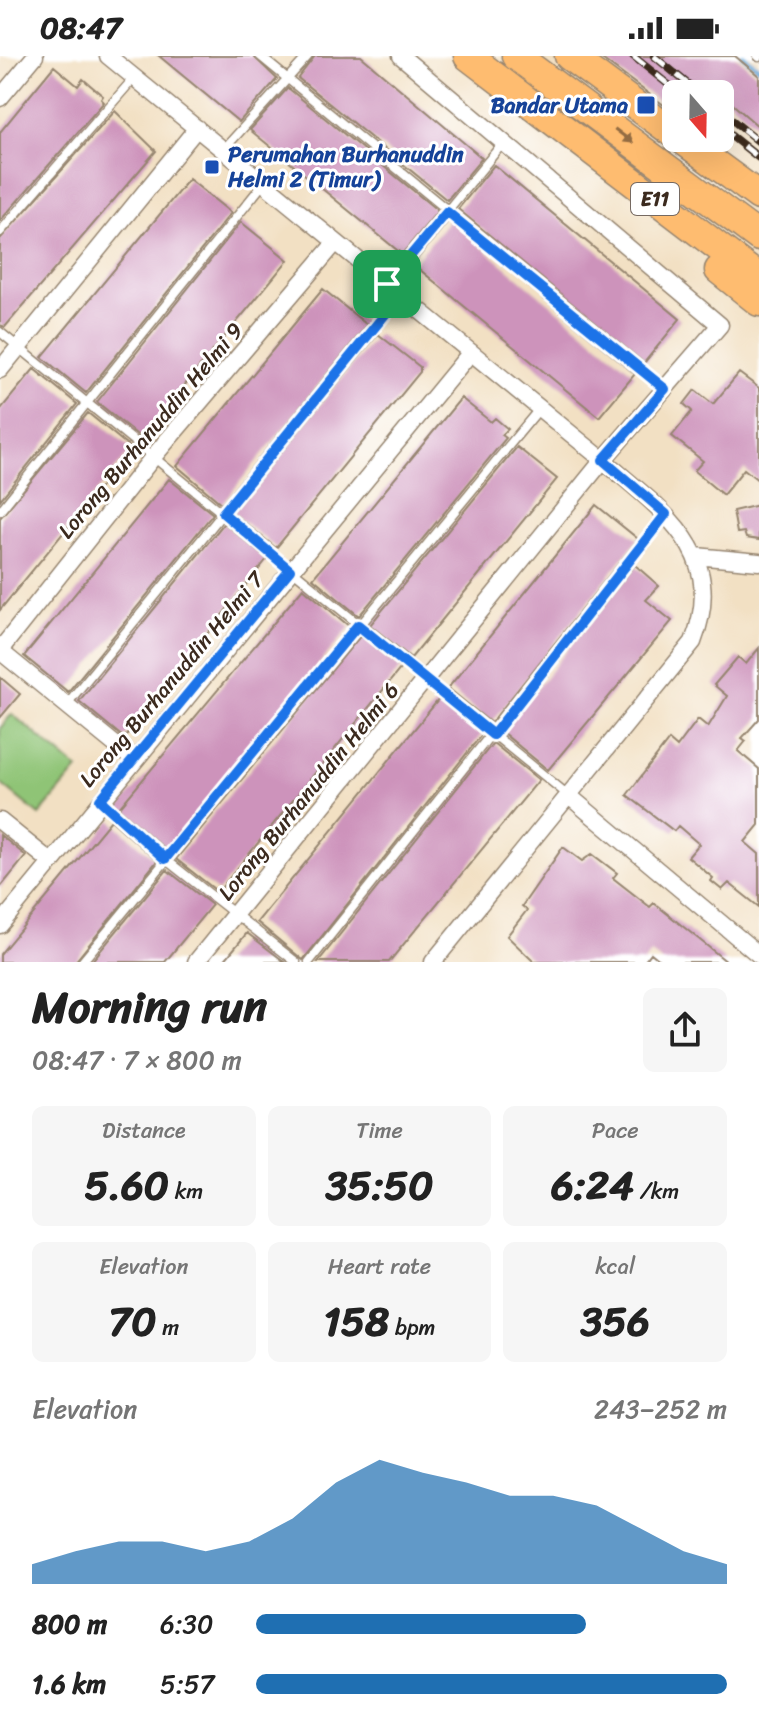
<!DOCTYPE html>
<meta charset="utf-8">
<style>
body{margin:0;font-family:Sriracha,sans-serif;background:#f6f6f6;color:#222;height:100vh;display:flex;flex-direction:column;font-size:30px;white-space:nowrap}
*{box-sizing:border-box;margin:0}
p{font-size:26px;color:#767676}
.icon{flex:none;width:44px;height:44px;fill:none;stroke:currentColor;stroke-width:2;stroke-linecap:round;stroke-linejoin:round}
.map{position:relative;height:906px;overflow:hidden}
.details{display:flex;flex-direction:column;background:#fff;flex:1}
.details>*{flex:none}
.needle{width:52px;rotate:160deg}
.controls{position:absolute;left:662px;top:24px;display:grid;gap:16px}
.controls a{display:grid;place-items:center;width:72px;height:72px;border-radius:12px;background:#fff;box-shadow:0 8px 32px #0002;font-size:40px}
.pin{position:absolute;display:grid;place-items:center;width:68px;height:68px;color:#fff;margin:-34px;border-radius:16px;box-shadow:0 4px 12px #0006}
.round{display:grid;place-items:center;flex:none;width:84px;height:84px;border-radius:12px;background:#f6f6f6}
.head{display:flex;align-items:center;justify-content:space-between;height:136px;padding:0 32px}
h1{font-size:44px;font-weight:700;line-height:60px}
.metrics{display:grid;grid-template-columns:repeat(3,1fr);gap:12px;height:136px;padding:8px 32px}
.metrics div{display:grid;align-content:center;border-radius:12px;background:#f6f6f6;text-align:center}
.metrics b{font-size:40px;font-weight:700}
.metrics small{font-size:22px;font-weight:400}
.metrics p{font-size:22px}
.chart{height:224px;padding:16px 32px}
.chart p{display:flex;justify-content:space-between}
.chart svg{width:100%;height:144px;margin-top:8px;fill:#1f6fb2;opacity:.7}
ul{padding:0 32px;list-style:none;font-size:26px}
li{display:grid;grid-template-columns:128px 96px 1fr;align-items:center;height:60px}
li i{height:20px;border-radius:10px;background:#1f6fb2}
.status{display:flex;justify-content:space-between;align-items:center;height:56px;padding:0 40px;background:#fff;direction:ltr}
.status svg{height:22px;fill:currentColor}
.map>svg:first-child{display:block}
.green{fill:#8fc476;stroke:#65774a;stroke-width:2}
.lines{fill:none;stroke-linecap:round;stroke-linejoin:round}
.stream{stroke:#61a2d5;stroke-width:5}
.building{fill:#cd93bb}
.lane-casing{stroke:#968570;stroke-width:11}
.street-casing{stroke:#968570;stroke-width:19}
.highway-casing{stroke:#968570;stroke-width:31}
.lane{stroke:#fff;stroke-width:8}
.street{stroke:#fff;stroke-width:16}
.highway{stroke:#febc70;stroke-width:28}
.rail-casing{stroke:#3b2a1e;stroke-width:8}
.rail{stroke:#fff;stroke-width:5;stroke-dasharray:15;stroke-linecap:butt}
.oneway{fill:#936c43}
.route-casing{stroke:#fff;stroke-width:16}
.route{stroke:#1a73e8;stroke-width:10}
.transit-dot{fill:#1a4fb4;stroke:#fff;stroke-width:3}
.labels{text-anchor:middle;stroke-width:6;stroke-linejoin:round;paint-order:stroke}
.shield{fill:#fff;stroke:#766a62;stroke-width:2}
.shield-label{font-size:20px;font-weight:bold;fill:#3b2a1e}
.transit-label{font-size:22px;font-weight:bold;fill:#164399;stroke:#fff;text-anchor:end}
.street-label{font-size:22px;fill:#3b2a1e;stroke:#fff}
</style>
<div class="status"><b>08:47</b><svg viewBox="0 0 49 12"><path d="M0 12V9h3v3zM5 12V6h3v6zM10 12V3h3v9zM15 12V0h3v12zM26 1h20v11H26zM47 4h2v5h-2z"/></svg></div>
<div class="map">
<svg width="759" height="906" viewBox="0 0 759 906">
<rect width="100%" height="100%" fill="#fff"/>
<filter id="ink" filterUnits="userSpaceOnUse"><feTurbulence type="fractalNoise" baseFrequency=".0125" numOctaves="2"/><feDisplacementMap in="SourceGraphic" scale="16" xChannelSelector="R" yChannelSelector="G"/><feConvolveMatrix kernelMatrix="1 2 1 2 8 2 1 2 1" color-interpolation-filters="sRGB"/></filter>
<filter id="wash" filterUnits="userSpaceOnUse"><feTurbulence type="fractalNoise" baseFrequency=".006" numOctaves="4" result="noise"/><feDisplacementMap in="SourceGraphic" scale="32" xChannelSelector="R" yChannelSelector="G"/><feGaussianBlur stdDeviation="1.8" result="paint"/><feColorMatrix in="noise" values="0 0 0 0 0 0 0 0 0 0 0 0 0 0 0 0 0 1.4 0 .05"/><feComposite in="paint" operator="in"/></filter>
<g filter="url(#wash)">
<rect width="100%" height="100%" fill="#f2e0c3"/>
<path class="green" d="M12,658L78,713L39,759L0,727V672Z"/>
<g class="lines">
<path class="stream" d="M743,0L759,12"/>
</g>
<g id="blocks">
<path class="building" d="M159,0H253L277,23L239,66Z
M315,0H361L482,102L447,144L298,22Z
M598,0H735L759,20V71L721,38H676V58Z
M54,10L78,30L83,23L103,40L101,43L104,46L0,165V76Z
M288,32L438,155L402,198L250,74Z
M115,55L156,95L5,271L0,269V183Z
M494,109L680,263L644,307L458,153Z
M189,123L231,157L86,337L42,301Z
M449,164L635,318L599,361L413,208Z
M241,166L288,204L141,382L97,346Z
M323,233L367,269L222,448L177,410Z
M378,278L420,311V316L276,492L232,456Z
M34,313L77,348L0,444V354Z
M739,317L759,332V425L744,413L723,439L694,415L703,405L672,380L692,355L684,348L695,334L713,348Z
M461,342L491,366L495,362L508,373L502,379L506,382L359,560L313,522Z
M88,357L132,393L0,554V462Z
M517,391L557,423L411,602L370,569Z
M169,423L213,458L68,636L24,600Z
M596,449L638,483L491,667L448,632Z
M759,449V484L746,482L744,476L737,477L733,455Z
M224,467L267,503L124,682L79,645Z
M635,509L659,530L646,544L672,565L548,714L502,676Z
M303,532L350,571L166,794L119,752Z
M361,579L401,612L218,836L176,803Z
M759,592V663L742,682L746,685L738,695L759,713V769L745,786L759,798V851L729,827L722,834L711,825L713,822L688,801L699,788L678,770L674,775L627,739L669,684L677,691L698,663L708,671L727,640L714,629L738,601L746,608Z
M0,621L20,638L0,662Z
M439,643L482,678L303,904L257,866Z
M493,687L539,724L389,906H318Z
M111,764L157,805L75,906H0V898Z
M0,779L26,800L0,832Z
M563,791L582,805L592,798L617,817L613,822L650,851L654,847L727,906H662L651,897L644,906H534L507,880L527,854L522,850Z
M167,814L212,849L165,906H91Z
M247,877L285,906H223Z"/>
</g>
</g>
<g filter="url(#ink)">
<use href="#blocks" fill-opacity="0" stroke="#968570" stroke-width="2"/>
<g class="lines">
<g class="lane-casing">
<path id="lane" d="M260,0L665,333
M758,0L759,1
M224,93L308,0
M0,176L134,22
M387,228L503,87
M0,276L568,739
M0,455L263,128
M67,648L400,240
M102,746L165,803L296,906
M82,906L540,352
M309,906L666,459"/>
</g>
<g class="street-casing">
<path id="street" d="M108,0L603,404C663,456 728,496 693,586L433,906
M0,42L35,0
M0,314L197,72
M696,500L759,506
M0,594L154,400L336,186
M0,595L134,704
M568,739L759,899
M0,765L51,806
M0,869L471,296
M196,906L603,404L720,269L401,0"/>
</g>
<g class="highway-casing">
<path id="highway" d="M468,0L759,222
M516,0L759,181
M569,0L676,79
M680,82L759,140
M719,214L759,246"/>
</g>
<use href="#lane" class="lane"/>
<use href="#street" class="street"/>
<use href="#highway" class="highway"/>
<g class="rail-casing">
<path id="rail" d="M633,0L680,38
M654,0L700,38
M720,54L759,86
M720,71L759,102"/>
</g>
<use href="#rail" class="rail"/>
</g>
<defs><path id="oneway-solid" d="M-6-.8H1V-3.2L6.5 0L1 3.2V.8H-6Z" transform="scale(2)"/></defs>
<use class="oneway" href="#oneway-solid" transform="translate(624 80) rotate(37)"/>
</g>
<g class="lines" filter="url(#ink)">
<g class="route-casing">
<path id="route" d="M447,156L665,333L603,404L666,458L493,679L358,569L165,803L100,744L290,514L223,457L400,240L387,228Z"/>
</g>
<use href="#route" class="route"/>
</g>
<g class="transit-dot">
<rect x="636" y="39" width="20" height="20" rx="4"/>
<rect x="204" y="103" width="16" height="16" rx="4"/>
</g>
<g class="labels">
<rect class="shield" x="631" y="127" width="48" height="32" rx="6"/>
<g class="shield-label">
<text x="655" y="150">E11</text>
</g>
<g class="transit-label">
<text x="628" y="57">Bandar Utama</text>
<text x="228" y="106" text-anchor="start">Perumahan Burhanuddin<tspan x="228" dy="25">Helmi 2 (Timur)</tspan></text>
</g>
<g class="street-label">
<text transform="translate(150 374) rotate(-50)" y="8">Lorong Burhanuddin Helmi 9</text>
<text transform="translate(171 623) rotate(-50)" y="8">Lorong Burhanuddin Helmi 7</text>
<text transform="translate(308 735) rotate(-51)" y="8">Lorong Burhanuddin Helmi 6</text>
</g>
</g>
</svg>
<div class="controls">
<a><svg class="needle" viewBox="-14 -14 28 28"><path d="M0-13l5 13h-10z" fill="#e53935"/><path d="M0 13l5-13h-10z" fill="#767676"/></svg></a>
</div>
<div class="pin" style="left:387px;top:228px;background:#1e9e55"><svg class="icon" aria-label="arrive" viewBox="0 0 24 24"><path d="M6 21V4h12l-3 4 3 4H6"/></svg></div>
</div>
<section class="details">
<div class="head"><div><h1>Morning run</h1><p>08:47 · 7 × 800 m</p></div><a class="round"><svg class="icon" aria-label="share" viewBox="0 0 24 24"><path d="M12 15V3M7 8l5-5 5 5M5 13v7h14v-7"/></svg></a></div>
<div class="metrics">
<div><p>Distance</p><b>5.60<small> km</small></b></div>
<div><p>Time</p><b>35:50</b></div>
<div><p>Pace</p><b>6:24<small> /km</small></b></div>
</div>
<div class="metrics">
<div><p>Elevation</p><b>70<small> m</small></b></div>
<div><p>Heart rate</p><b>158<small> bpm</small></b></div>
<div><p>kcal</p><b>356</b></div>
</div>
<div class="chart"><p><span>Elevation</span>243–252 m</p>
<svg viewBox="0 0 160 44" preserveAspectRatio="none"><path d="M0 44V38L10 34L20 31L30 31L40 34L50 31L60 24L70 13L80 6L90 10L100 13L110 17L120 17L130 20L140 27L150 34L160 38V44z"/></svg>
</div>
<ul>
<li><b>800 m</b>6:30<i style="width:70%"></i></li>
<li><b>1.6 km</b>5:57<i style="width:100%"></i></li>
</ul>
</section>
